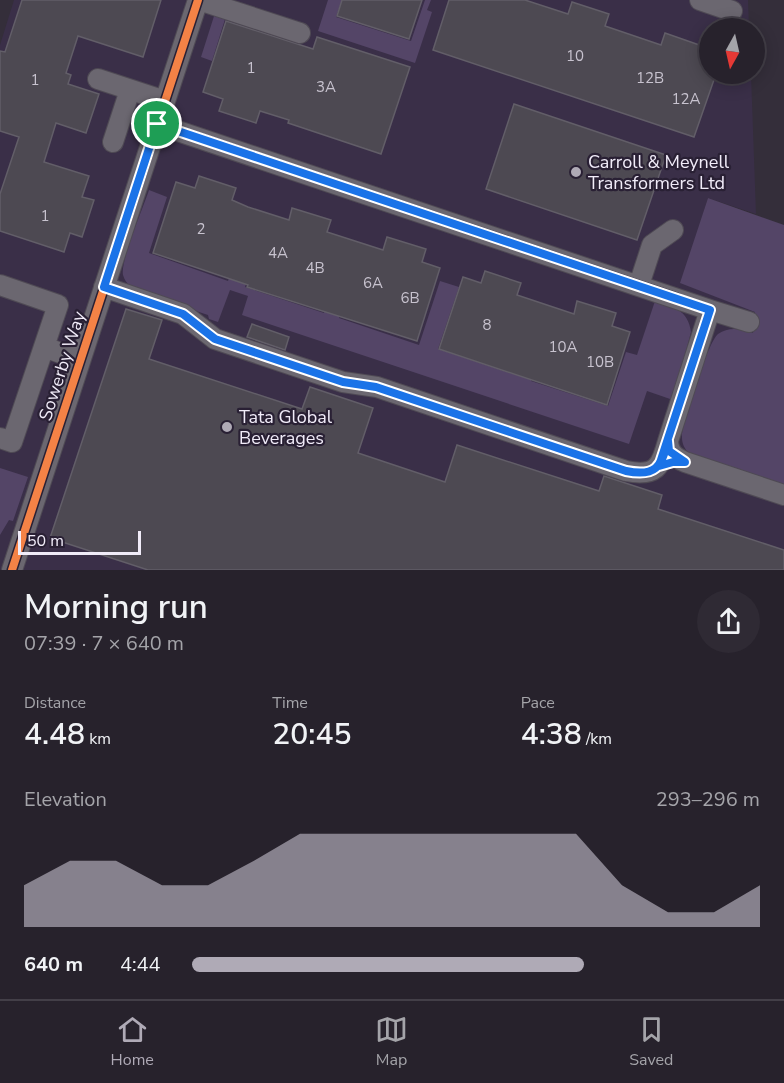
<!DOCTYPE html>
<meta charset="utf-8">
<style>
body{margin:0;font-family:"Nunito Sans",sans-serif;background:#2f2a34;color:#f1f3f6;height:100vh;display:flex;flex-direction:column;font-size:22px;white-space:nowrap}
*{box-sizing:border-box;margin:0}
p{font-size:20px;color:#a4a4a9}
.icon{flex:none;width:33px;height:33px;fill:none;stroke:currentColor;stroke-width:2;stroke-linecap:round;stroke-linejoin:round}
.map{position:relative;height:570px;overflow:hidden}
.side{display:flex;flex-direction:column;background:#27222c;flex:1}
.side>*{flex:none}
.needle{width:39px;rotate:188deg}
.buttons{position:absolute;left:699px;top:18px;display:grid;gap:12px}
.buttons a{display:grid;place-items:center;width:66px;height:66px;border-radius:50%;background:#27222c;box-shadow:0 3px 15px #0003,0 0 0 2px #433f48;font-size:30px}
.scale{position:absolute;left:18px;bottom:15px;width:123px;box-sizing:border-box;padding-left:6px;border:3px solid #f1ecf9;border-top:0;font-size:16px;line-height:21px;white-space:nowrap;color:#f1ecf9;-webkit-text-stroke:4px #292034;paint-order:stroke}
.pin{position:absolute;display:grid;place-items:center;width:51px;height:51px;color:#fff;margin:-26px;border:3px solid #fff;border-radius:50%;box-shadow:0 2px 6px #0007}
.round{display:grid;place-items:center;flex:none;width:63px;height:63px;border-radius:32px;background:#2f2a34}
.headline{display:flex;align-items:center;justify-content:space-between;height:102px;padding:0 24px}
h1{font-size:33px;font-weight:600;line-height:45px}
.metrics{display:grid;grid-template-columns:repeat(3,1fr);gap:9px;height:102px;padding:6px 24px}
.metrics div{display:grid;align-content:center}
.metrics b{font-size:30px;font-weight:600}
.metrics small{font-size:16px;font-weight:400}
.metrics p{font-size:16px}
.chart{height:168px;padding:12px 24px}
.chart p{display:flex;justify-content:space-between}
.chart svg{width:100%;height:108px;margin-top:6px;fill:#afaab6;opacity:.7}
ul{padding:0 24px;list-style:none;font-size:20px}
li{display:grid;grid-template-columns:96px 72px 1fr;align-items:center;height:45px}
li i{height:15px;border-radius:8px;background:#afaab6}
.tabs{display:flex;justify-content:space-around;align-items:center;height:84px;border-top:2px solid #433f48;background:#27222c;font-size:16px;color:#a4a4a9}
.tabs a{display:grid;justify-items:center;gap:3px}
.tabs .current{color:#afaab6}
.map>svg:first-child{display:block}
.built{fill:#3a2f48}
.green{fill:#544567}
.building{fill:#4d4952;stroke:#625e68;stroke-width:1.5}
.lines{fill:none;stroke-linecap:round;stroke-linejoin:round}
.minor-casing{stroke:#4f4a54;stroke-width:22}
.minor{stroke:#6b6770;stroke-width:20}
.cycleway-casing{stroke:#292034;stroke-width:11}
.cycleway{stroke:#f48246;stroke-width:8}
.route-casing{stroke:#fff;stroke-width:12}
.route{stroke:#1a73e8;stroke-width:8}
.poi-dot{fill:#afaab6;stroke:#292034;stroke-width:2}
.labels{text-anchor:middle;stroke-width:4.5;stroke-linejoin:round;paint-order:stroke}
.number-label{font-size:15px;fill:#c8c3cf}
.poi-label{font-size:18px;fill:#f1ecf9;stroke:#292034;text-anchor:start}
.street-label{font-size:18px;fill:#f1ecf9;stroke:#292034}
</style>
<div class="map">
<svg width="784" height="570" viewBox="0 0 784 570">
<rect width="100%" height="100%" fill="#342e3a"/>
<path class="built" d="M14,0H748L749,28H710V74H751L756,214L708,198L681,283L755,311L784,384V570H0V45Z"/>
<path class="green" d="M328,0H342L336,17L411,41L425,0H431L427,10L432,12L415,63L318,31Z
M215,13L226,16L212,61L201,57Z
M149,190L167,197L149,253L228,281L239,246L265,223L245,287L324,313L335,281L360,252L339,318L419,345L440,281L459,287L438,349L513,374L533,317L550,322L531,381L608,406L626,352L637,355L655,301C674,307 688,310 691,332L673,400L647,391L629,444L242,315L248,296L230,290L218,322L209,319L208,315L142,293C133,289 126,285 123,275C120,261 144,206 149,190Z
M708,198L784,225V487L689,454C685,449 682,444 682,438C681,423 708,342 718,334C729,326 742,329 753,333L755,312L680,283Z
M0,468L28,477L13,521L9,520L0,535Z"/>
<path class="building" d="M22,0H161L143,57L78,36L66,73L71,75L68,84L99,94L86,133L56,123L44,162L89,176L82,197L94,200L82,237L70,233L64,252L0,231V194L19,137L0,131V51L5,52Z
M342,0H422L409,39L337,16Z
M449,0H525L568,14L572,2L609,14L605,26L661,45L665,33L705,47L701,59L710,62V74H716L694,137L433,50Z
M226,21L313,49L317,37L410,67L381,154L288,123L289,120L260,111L256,123L219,111L223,99L203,92Z
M514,104L666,155L637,240L486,189Z
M199,176L236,188L232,200L248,207L289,220L292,208L331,220L327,232L383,250L387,237L426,249L422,262L440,268L417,341L247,287L248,285L153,253L176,182L195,188Z
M485,271L521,283L517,295L574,314L577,301L616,313L612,326L630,332L607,405L439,349L463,277L481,283Z
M126,309L162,320L149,359L302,409L310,387L373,408L358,453L445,482L457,445L599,491L604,476L662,495L658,509L784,550V570H148L50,538Z
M252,324L289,337L285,350L247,337Z"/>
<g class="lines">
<g class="minor-casing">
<path id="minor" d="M199,0L300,33
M700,0L732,11
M98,79L165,101
M157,124L710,310L668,441C669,453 674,457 685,462L784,495
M113,142L130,90
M0,285L58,305L12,442L0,438
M639,285L652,245L673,230
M104,287L183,314L215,339L343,382L377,387L626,471C656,477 661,467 668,441
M710,310L749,322
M44,347L80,360
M12,570L198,0"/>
</g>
<use href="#minor" class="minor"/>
<g class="cycleway-casing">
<path id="cycleway" d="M157,124L677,298
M12,570L198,0"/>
</g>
<use href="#cycleway" class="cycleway"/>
</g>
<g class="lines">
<g class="route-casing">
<path id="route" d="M157,124L710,310L659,466L673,462H685L669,451L668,441C661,467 656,477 626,471L376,387L343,382L215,339L183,314L104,287L157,124"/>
</g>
<use href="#route" class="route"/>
</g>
<g class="poi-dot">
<circle cx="576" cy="172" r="6"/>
<circle cx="227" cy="427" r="6"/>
</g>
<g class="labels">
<g class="number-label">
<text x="575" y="61">10</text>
<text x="251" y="73">1</text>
<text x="650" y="83">12B</text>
<text x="35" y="85">1</text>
<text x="326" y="92">3A</text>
<text x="686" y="104">12A</text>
<text x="45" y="221">1</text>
<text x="201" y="234">2</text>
<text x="278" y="258">4A</text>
<text x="315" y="273">4B</text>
<text x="373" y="288">6A</text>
<text x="410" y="303">6B</text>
<text x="487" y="330">8</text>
<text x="563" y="352">10A</text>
<text x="600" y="367">10B</text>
</g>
<g class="poi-label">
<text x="588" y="168">Carroll &amp; Meynell<tspan x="588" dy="21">Transformers Ltd</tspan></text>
<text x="239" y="423">Tata Global<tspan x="239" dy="21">Beverages</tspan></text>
</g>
<g class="street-label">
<text transform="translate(62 366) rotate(-72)" y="6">Sowerby Way</text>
</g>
</g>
</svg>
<div class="buttons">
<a><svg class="needle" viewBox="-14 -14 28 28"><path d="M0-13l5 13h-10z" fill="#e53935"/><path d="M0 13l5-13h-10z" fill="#a4a4a9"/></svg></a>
</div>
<div class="scale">50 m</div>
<div class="pin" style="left:157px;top:124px;background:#1e9e55"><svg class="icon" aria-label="arrive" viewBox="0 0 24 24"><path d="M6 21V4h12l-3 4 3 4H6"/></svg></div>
</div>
<section class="side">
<div class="headline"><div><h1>Morning run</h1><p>07:39 · 7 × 640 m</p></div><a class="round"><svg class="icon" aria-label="share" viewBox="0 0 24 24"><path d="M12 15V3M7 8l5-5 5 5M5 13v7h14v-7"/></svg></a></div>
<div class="metrics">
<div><p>Distance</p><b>4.48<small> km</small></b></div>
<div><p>Time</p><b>20:45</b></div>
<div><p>Pace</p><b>4:38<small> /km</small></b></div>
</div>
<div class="chart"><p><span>Elevation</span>293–296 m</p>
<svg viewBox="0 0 160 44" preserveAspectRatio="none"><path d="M0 44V27L10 17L20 17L30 27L40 27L50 17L60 6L70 6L80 6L90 6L100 6L110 6L120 6L130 27L140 38L150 38L160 27V44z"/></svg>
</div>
<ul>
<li><b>640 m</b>4:44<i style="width:69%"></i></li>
</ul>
</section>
<nav class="tabs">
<a class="current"><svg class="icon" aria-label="home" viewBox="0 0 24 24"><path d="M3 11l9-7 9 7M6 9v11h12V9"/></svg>Home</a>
<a><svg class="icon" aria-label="map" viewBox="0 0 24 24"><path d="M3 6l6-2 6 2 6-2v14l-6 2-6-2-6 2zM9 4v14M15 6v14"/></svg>Map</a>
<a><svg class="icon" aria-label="saved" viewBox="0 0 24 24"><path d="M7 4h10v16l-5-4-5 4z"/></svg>Saved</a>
</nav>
